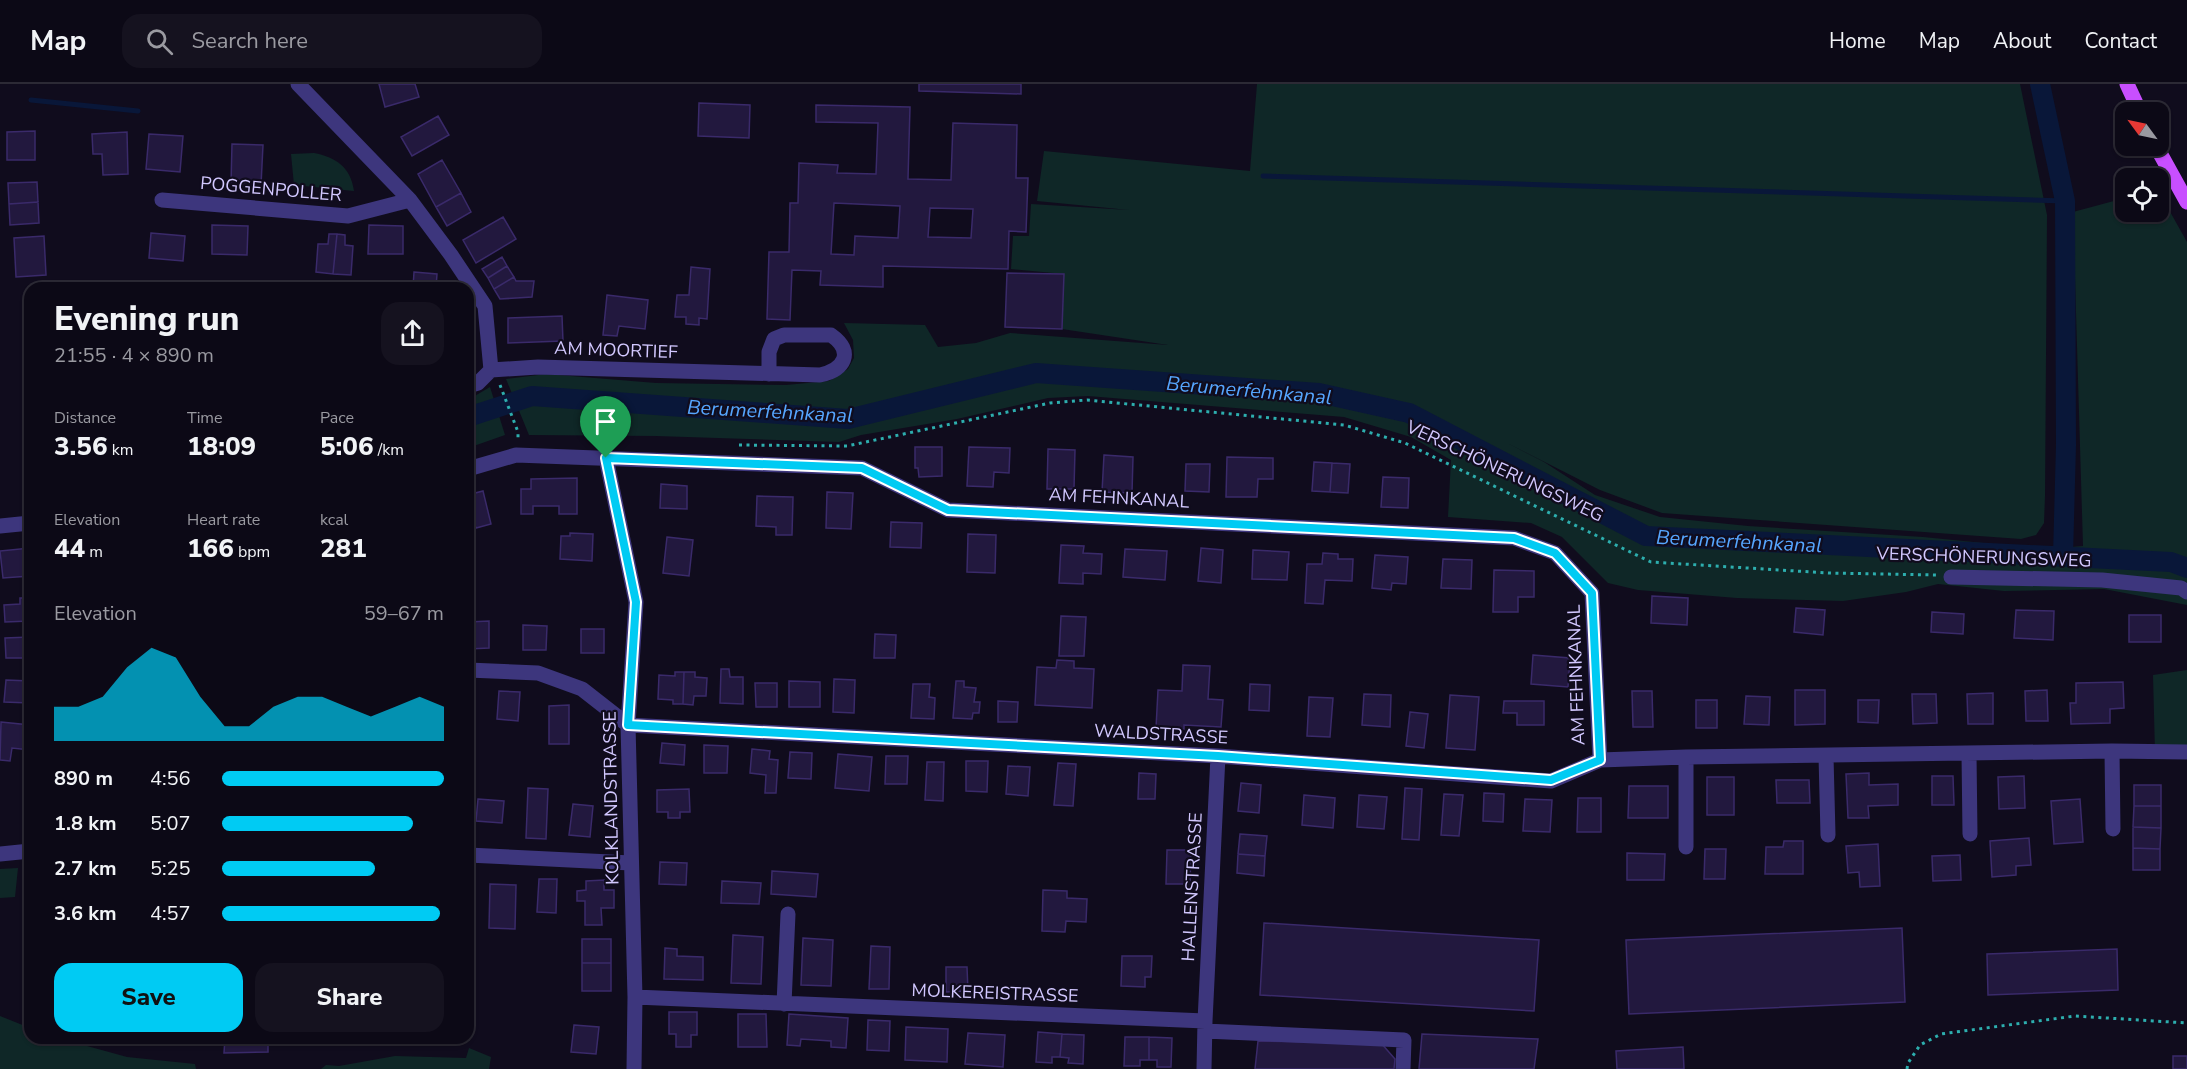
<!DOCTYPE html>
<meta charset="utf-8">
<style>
body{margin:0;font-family:"Nunito Sans",sans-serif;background:#15121f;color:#f1f3f6;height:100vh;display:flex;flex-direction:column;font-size:22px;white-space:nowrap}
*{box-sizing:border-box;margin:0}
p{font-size:20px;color:#9a9aa1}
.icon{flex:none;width:33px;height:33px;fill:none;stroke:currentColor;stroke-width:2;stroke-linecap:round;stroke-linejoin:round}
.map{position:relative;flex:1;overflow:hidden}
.drawer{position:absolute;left:24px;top:198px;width:450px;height:762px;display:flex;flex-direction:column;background:#0c0916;border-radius:18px;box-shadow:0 2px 4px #0004,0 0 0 2px #2c2a35}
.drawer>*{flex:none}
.needle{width:39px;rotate:303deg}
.controls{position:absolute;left:2115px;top:18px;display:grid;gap:12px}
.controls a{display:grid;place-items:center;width:54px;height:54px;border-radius:12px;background:#0c0916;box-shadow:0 2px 4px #0004,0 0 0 2px #2c2a35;font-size:30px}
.pin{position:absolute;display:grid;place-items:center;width:51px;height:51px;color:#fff;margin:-62px -26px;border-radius:50% 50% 50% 0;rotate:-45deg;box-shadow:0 0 6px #0007}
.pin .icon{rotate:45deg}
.round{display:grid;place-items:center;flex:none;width:63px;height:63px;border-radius:18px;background:#15121f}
.headline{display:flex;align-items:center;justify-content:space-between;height:102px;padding:0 30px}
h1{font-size:33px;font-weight:800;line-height:45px}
.figures{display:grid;grid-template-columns:repeat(3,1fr);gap:9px;height:102px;padding:6px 30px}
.figures div{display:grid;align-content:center}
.figures b{font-size:26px;font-weight:800}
.figures small{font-size:16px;font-weight:400}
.figures p{font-size:16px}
.chart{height:168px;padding:12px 30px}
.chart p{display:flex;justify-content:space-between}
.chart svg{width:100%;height:108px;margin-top:6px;fill:#00cbf3;opacity:.7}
.button{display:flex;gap:12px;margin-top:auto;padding:12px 30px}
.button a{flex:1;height:69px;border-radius:18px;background:#00cbf3;color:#111;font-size:24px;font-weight:800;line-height:69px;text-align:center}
.button a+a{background:#15121f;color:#f1f3f6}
ul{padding:0 30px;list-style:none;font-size:20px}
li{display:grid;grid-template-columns:96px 72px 1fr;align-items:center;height:45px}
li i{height:15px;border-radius:8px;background:#00cbf3}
header{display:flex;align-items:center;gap:36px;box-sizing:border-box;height:84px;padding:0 30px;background:#0c0916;border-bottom:2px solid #2c2a35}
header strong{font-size:28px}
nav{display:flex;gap:33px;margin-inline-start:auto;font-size:21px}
.search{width:420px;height:54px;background:#15121f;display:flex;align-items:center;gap:15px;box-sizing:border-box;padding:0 21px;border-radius:18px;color:#9a9aa1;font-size:22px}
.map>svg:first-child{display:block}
.green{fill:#0f2727}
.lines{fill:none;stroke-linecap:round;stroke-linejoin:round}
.stream{stroke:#091739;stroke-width:5}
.canal{stroke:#091739;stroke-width:20}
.building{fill:#22183e;stroke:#3a2a6a;stroke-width:1.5;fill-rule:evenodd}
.path{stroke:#2daeae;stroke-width:3;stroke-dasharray:3 4.5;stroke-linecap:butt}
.minor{stroke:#3d367d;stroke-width:15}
.major{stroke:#c84fff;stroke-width:15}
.route-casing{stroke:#fff;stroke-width:12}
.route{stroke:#00cbf3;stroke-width:8}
.labels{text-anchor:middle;stroke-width:4.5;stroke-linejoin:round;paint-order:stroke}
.street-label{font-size:18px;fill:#d2c8ff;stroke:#100c1d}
.water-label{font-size:20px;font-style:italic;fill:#56a6ff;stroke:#100c1d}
</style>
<header>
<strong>Map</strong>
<div class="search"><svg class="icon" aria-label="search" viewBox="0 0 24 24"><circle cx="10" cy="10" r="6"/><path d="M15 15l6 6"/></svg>Search here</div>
<nav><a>Home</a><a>Map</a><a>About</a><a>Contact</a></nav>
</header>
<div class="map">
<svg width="2187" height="985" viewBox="0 0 2187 985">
<rect width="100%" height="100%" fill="#100c1d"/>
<path class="green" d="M1257,0H2020L2047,131L2045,412L2044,439L2036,451L2021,455L1662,429L1600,406L1507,359L1544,378L1595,411L1660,433L1748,442L1923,453L2045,465L2083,462L2073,128L2125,114L2126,128H2158L2159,108L2187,158V521L2104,505L2004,507L1938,500L1906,508L1843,517L1737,514L1638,506L1608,499L1562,453L1531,439L1448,433L1451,376L1411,353L1344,333L1088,312L1048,314L957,335L861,351L839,358L656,352L529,351L506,295L546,290L656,299L786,301L829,297L848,285L854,274L853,256L844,239L925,241L938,263L976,259L1010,249L1168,261L1062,245L1064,190L1011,185L1013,152H1029L1031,120L1129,126L1037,117L1044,67L1250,87Z
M314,69C335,73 351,83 354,107L294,101L291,70Z
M490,303L505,351L468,364V316Z
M2187,586V668L2155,669L2153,591Z
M18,784L15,813L0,814V785Z
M0,932L30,944V954H58L127,973L195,980L196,985H0Z
M469,964L491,973L489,985H321L326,981L339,982L395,972L466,974Z"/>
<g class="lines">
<path class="stream" d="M31,16L138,27
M1263,92L2065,117"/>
<path class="canal" d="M2040,0L2065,117L2066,361L2063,472
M468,333L532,312L848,335L1036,289L1319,309L1409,329L1646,452L2171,478L2187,484"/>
</g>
<path class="building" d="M379,0H415L419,13L385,23Z
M919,0H1021V10L919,7Z
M699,19L750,21L749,54L698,52Z
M816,21L910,23L908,95L951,96L953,39L1017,41L1016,94H1028L1026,148L1009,147L1008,185L883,182V203L820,201L821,187L792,186L790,236L767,235L769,168H789L790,119H798L799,79L838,81L837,89L876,90L878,39L816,38ZM834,119L900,122L898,154L855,152L854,171L831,170ZM930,124L973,125L971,154L928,153Z
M438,32L449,51L412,72L401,53Z
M35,47V76H7V48Z
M127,48L128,90L103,91L102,70H93L92,50Z
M149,50L183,52L180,88L146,85Z
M232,60L263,61L261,101L231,100Z
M442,76L461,109L436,123L418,90Z
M37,98L38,118L9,120L8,99Z
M461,109L471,128L447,142L436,123Z
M38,118L39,139L10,141L9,120Z
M503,133L516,155L476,179L463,156Z
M212,141L248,142L247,171L212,170Z
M369,141L403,142V170H368Z
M151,149L185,152L183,177L149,174Z
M329,150H337L333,190L316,188L318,160H328Z
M337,150L345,151V161L353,162L351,191L333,190Z
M44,152L46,191L16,193L14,154Z
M502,173L507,182L488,194L482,185Z
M507,182L514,193L494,205L488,194Z
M691,183L710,185L707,235L699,234V241L686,240V233H675L677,211H689Z
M414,188L437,190L436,204H413Z
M1007,189L1064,190L1062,245L1005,243Z
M514,193L516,197H534L532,213L500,215L494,205Z
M607,211L648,216L645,245L619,242L617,252L603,251Z
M562,232L563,257L508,259V234Z
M915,363H942V392L919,393L918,384H915Z
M969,363L1010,364L1009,389L994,388L993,403L967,402Z
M1048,365L1075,366L1074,405H1047Z
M1104,371L1133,373L1132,409L1102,408Z
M1227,373L1273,374V395H1258L1257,413H1226Z
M1314,378L1332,379L1330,408L1312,407Z
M1332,379L1350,380L1348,409L1330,408Z
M1186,380H1210L1209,408L1185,407Z
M1383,393L1409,394L1408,424L1381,423Z
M577,394V430H559V422H533V430H521V405H531V395Z
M661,400L687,402V425L660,424Z
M473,404L475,409L483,407L491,440L476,444L473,435L468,437V406Z
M827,408L853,409L851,445L826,444Z
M757,412L793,413L792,451H776V443L756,442Z
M891,438L922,439L921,464L890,463Z
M570,449L593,450L592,477L560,475L561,452H570Z
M968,450L996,451L995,489L967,488Z
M667,453L693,456L689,492L663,489Z
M1061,461L1084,462L1083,469L1102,470L1101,490L1083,489V500L1059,499Z
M30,464V492L3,494L0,467Z
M1201,464L1223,466L1221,499L1198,497Z
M1125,465L1167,467L1165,496L1123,493Z
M1253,466L1289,468L1287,496L1252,495Z
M1323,469L1338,470V475H1353L1352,497L1325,496L1323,520L1305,519L1307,480H1322Z
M1375,471L1408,473L1406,500L1392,499L1391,506L1372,504Z
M1443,475L1472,476L1471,505L1441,504Z
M1494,486L1534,487V513H1518V528H1493Z
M1652,512L1688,514L1687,541L1651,539Z
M20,514H30V537L5,538L4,521L20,520Z
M1796,524L1825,526L1823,551L1794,548Z
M2016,526L2054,527L2053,556L2014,554Z
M1932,528L1964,530L1963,550L1931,548Z
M2129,531H2161V558H2129Z
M1061,532L1086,533L1084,572H1059Z
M489,537V564L468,565V538Z
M523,541L547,542L546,566H523Z
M581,545H604V569H581Z
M875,550L896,551L895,574H874Z
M30,553V574H6L5,554Z
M1533,571L1570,574L1568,603L1531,600Z
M1057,576L1074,577V584L1094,585L1092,624L1035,621L1037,583L1056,584Z
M1183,581L1210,582L1208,615L1223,616L1221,643L1184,641V645L1156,644L1158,606L1182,607Z
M721,585H729L730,593H743V620L720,619Z
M675,588H684L683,620H673V616L658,615L659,591L675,592Z
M684,588H695V593L707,594L706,612H694L693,621L683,620Z
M834,595L855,596L854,629L833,628Z
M6,596L30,597V619L4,618Z
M789,597L820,598V623H789Z
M956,597H964V603L976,604L974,618H980L979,629H973L972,635L953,634Z
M2123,598L2124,624L2110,625V639L2071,640L2070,619H2076V599Z
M755,599H777V623H756Z
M913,600H930L929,613L935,614L934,635L911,634Z
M1250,600L1270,601L1269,627L1249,626Z
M1795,606H1825V640L1795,641Z
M2047,606L2048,637H2026L2025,607Z
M499,607L520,608L518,637L497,635Z
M1632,607H1652L1653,643H1633Z
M1993,609V640H1968L1967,610Z
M1364,610L1391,611L1390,643L1362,641Z
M1912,610H1936L1937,639L1913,640Z
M1450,611L1479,613L1475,666L1446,664Z
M1746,612L1770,613L1769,641L1744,640Z
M1309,613L1333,614L1330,653L1307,652Z
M1696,616H1717V644H1696Z
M1858,616H1879L1878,639L1858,638Z
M998,617L1018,618L1017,638H998Z
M1504,617H1544V641H1517V629H1503Z
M569,621V660H549V622Z
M1410,628L1428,630L1424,664L1406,662Z
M1,638L30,641V666L12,664L10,677L0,676Z
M662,659L685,661L684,681L660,679Z
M704,661L728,662L727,689H704Z
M752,665L770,667L769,675L778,676L776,709H765L766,691L750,689Z
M790,668L812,669L811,695L788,694Z
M838,670L872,673L869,707L835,704Z
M886,672H908L907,700H885Z
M966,677H988L987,708L966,707Z
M927,678H944L943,717L925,716Z
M1058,679L1076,680L1073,722L1054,721Z
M1008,682L1030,683L1028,712L1006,710Z
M1139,689L1156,690L1155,715H1138Z
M1869,689V701L1898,700V721L1868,722L1869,734H1848L1846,690Z
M1932,692H1953L1954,721H1932Z
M2024,692L2025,724L1999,725L1998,693Z
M1707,693H1734V731H1707Z
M1776,696H1809L1810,719H1777Z
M1241,699L1261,701L1259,729L1238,727Z
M2134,701H2161V722H2134Z
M1629,702H1668V734H1628Z
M528,704L548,705L546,755L526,754Z
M1405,704L1422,705L1419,756L1402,755Z
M689,705L690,728H680V734H668V728H657V706Z
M1484,709L1504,710L1503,738L1483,737Z
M1444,710L1463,711L1459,752L1441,751Z
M1304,711L1335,714L1333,744L1302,741Z
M1359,711L1387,713L1384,745L1357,743Z
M1578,714H1601V748H1577Z
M478,715L504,717L502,739L476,737Z
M1525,715L1552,716L1550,748L1523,747Z
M2080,715L2083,758L2054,760L2051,717Z
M573,720L593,722L590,753L569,751Z
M2134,722H2161V744L2133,743Z
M2133,743L2161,744L2160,765L2133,764Z
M1240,750L1267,752L1265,772L1238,770Z
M2029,754L2031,781L2016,782V791L1992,793L1990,757Z
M1784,757H1803V790H1765L1766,763H1783Z
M1878,760L1880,802L1860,803L1859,788L1848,789L1846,762Z
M2133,764L2160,765V786H2133Z
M1705,765H1726L1725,795H1704Z
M1167,766H1191L1190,800H1166Z
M1627,769L1665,770L1664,796H1627Z
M1238,770L1265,772L1264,792L1237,789Z
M1960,771L1961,796L1933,797L1932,772Z
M660,778L687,779L686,801L659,800Z
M772,787L818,790L816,813L771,810Z
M539,795H557L556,829L537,828Z
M604,796V806H614V824H601L602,841H585V817H577V807L586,806V797Z
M722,797L761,799L759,820L721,819Z
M490,800L516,801L515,845L489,844Z
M1043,806L1067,807V814L1087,815L1086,838L1066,837L1065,848L1042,847Z
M1264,839L1539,856L1534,927L1260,911Z
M1902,844L1905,918L1629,930L1626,856Z
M733,851L763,853L761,900L731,899Z
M803,854L833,856L831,902L801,901Z
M582,855H611V879H582Z
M871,862L890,863L889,905H869Z
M665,864L677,865V872L703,873V896L664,895Z
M2117,865L2118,906L1988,911L1987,870Z
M1122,872H1152L1151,893H1145V903L1121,902Z
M582,879H611V907H582Z
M946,883H967L968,907L946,908Z
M669,928H697V951H691V963H676V950H669Z
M738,930H766L767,963H738Z
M789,930L848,934L846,964L831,963V957L801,955L800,962L787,961Z
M868,936L890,937L889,967L867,966Z
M574,941L599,943L596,970L571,968Z
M906,943L948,945L947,978L905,976Z
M1038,948L1062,950L1060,973H1052V979L1036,978Z
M968,949L1005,951L1003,983L965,980Z
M1062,950L1084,951L1083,980L1068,979L1069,974L1060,973Z
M1422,950L1538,955L1534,985H1419Z
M1125,953H1149V976H1140V982H1124Z
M1149,953L1172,954L1171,983H1157V976H1149Z
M225,954H268V968L224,969Z
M1258,957L1381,959L1395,975L1394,985H1255Z
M1683,963L1684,985H1617L1616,967Z
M2173,972H2187V985H2173Z"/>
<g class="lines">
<path class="path" d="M500,301L518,348V354
M739,361L847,362L1050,319L1087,316L1344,341L1405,359L1651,478L1828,489L1936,491
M1907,985L1908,979L1920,961L1941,950L2075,932L2187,939"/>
<path class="minor" d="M298,0L410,116L451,171L485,222L491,286
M162,116L348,132L410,116
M468,302L478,299L491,286L538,283L820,291C844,286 855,268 831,251H784L774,255L769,268V290
M606,374L636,518L628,641L635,913L634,985
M468,385L516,371L862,384L948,426L1514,454L1555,469L1592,509L1600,676
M0,442L30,439
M1951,493L2102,496L2181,504L2187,508
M468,586L538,589L582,605L628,641L1218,672L1551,697L1600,676L1686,673L2112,667L2187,668
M2112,667L2113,745
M1969,670L1970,750
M1826,672L1828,751
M1686,763V673
M0,770L30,767
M468,771L631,779
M635,913L1205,937
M784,920L788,830
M1205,947L1404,956L1403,985
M1204,985L1205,937L1218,672"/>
<path class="major" d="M2127,0L2140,28
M2156,62L2187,118"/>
</g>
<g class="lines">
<g class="route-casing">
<path id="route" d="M606,374L862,384L948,426L1514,454L1555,469L1592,509L1600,676L1551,696L1218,672L628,641L636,518Z"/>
</g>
<use href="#route" class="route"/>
</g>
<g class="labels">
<g class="street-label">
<text transform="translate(271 105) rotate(5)" y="6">POGGENPOLLER</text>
<text transform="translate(616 266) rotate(2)" y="6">AM MOORTIEF</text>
<text transform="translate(1505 387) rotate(25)" y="6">VERSCHÖNERUNGSWEG</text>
<text transform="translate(1119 414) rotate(3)" y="6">AM FEHNKANAL</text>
<text transform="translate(1984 473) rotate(2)" y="6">VERSCHÖNERUNGSWEG</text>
<text transform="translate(1576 591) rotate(-92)" y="6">AM FEHNKANAL</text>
<text transform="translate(1161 650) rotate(3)" y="6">WALDSTRASSE</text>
<text transform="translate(611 714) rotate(-91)" y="6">KOLKLANDSTRASSE</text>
<text transform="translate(1192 803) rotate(-87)" y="6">HALLENSTRASSE</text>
<text transform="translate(995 909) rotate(2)" y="6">MOLKEREISTRASSE</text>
</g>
<g class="water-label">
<text transform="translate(1249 306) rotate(5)" y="7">Berumerfehnkanal</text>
<text transform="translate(770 327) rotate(3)" y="7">Berumerfehnkanal</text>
<text transform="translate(1739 457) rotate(3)" y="7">Berumerfehnkanal</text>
</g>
</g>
</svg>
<div class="controls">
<a><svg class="needle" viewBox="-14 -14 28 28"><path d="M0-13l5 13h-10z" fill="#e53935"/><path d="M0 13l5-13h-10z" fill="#9a9aa1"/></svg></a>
<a><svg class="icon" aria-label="locate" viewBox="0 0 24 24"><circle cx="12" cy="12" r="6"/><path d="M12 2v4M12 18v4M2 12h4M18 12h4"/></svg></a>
</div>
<div class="pin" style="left:606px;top:374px;background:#1e9e55"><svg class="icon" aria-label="arrive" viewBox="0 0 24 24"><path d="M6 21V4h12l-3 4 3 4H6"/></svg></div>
<section class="drawer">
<div class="headline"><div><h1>Evening run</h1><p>21:55 · 4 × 890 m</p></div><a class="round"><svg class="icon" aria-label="share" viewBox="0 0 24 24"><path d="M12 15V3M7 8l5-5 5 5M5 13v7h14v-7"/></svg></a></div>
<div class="figures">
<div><p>Distance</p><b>3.56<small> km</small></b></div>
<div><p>Time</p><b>18:09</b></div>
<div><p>Pace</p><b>5:06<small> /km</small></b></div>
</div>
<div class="figures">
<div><p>Elevation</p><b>44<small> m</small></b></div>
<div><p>Heart rate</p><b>166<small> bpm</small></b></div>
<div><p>kcal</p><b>281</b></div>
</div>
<div class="chart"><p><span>Elevation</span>59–67 m</p>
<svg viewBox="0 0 160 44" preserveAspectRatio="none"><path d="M0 44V30L10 30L20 26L30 14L40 6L50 10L60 26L70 38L80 38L90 30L100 26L110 26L120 30L130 34L140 30L150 26L160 30V44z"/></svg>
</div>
<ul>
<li><b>890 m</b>4:56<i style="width:100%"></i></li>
<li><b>1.8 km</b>5:07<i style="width:86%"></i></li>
<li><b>2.7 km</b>5:25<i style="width:69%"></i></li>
<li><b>3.6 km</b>4:57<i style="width:98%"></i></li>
</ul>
<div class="button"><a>Save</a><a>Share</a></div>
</section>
</div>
